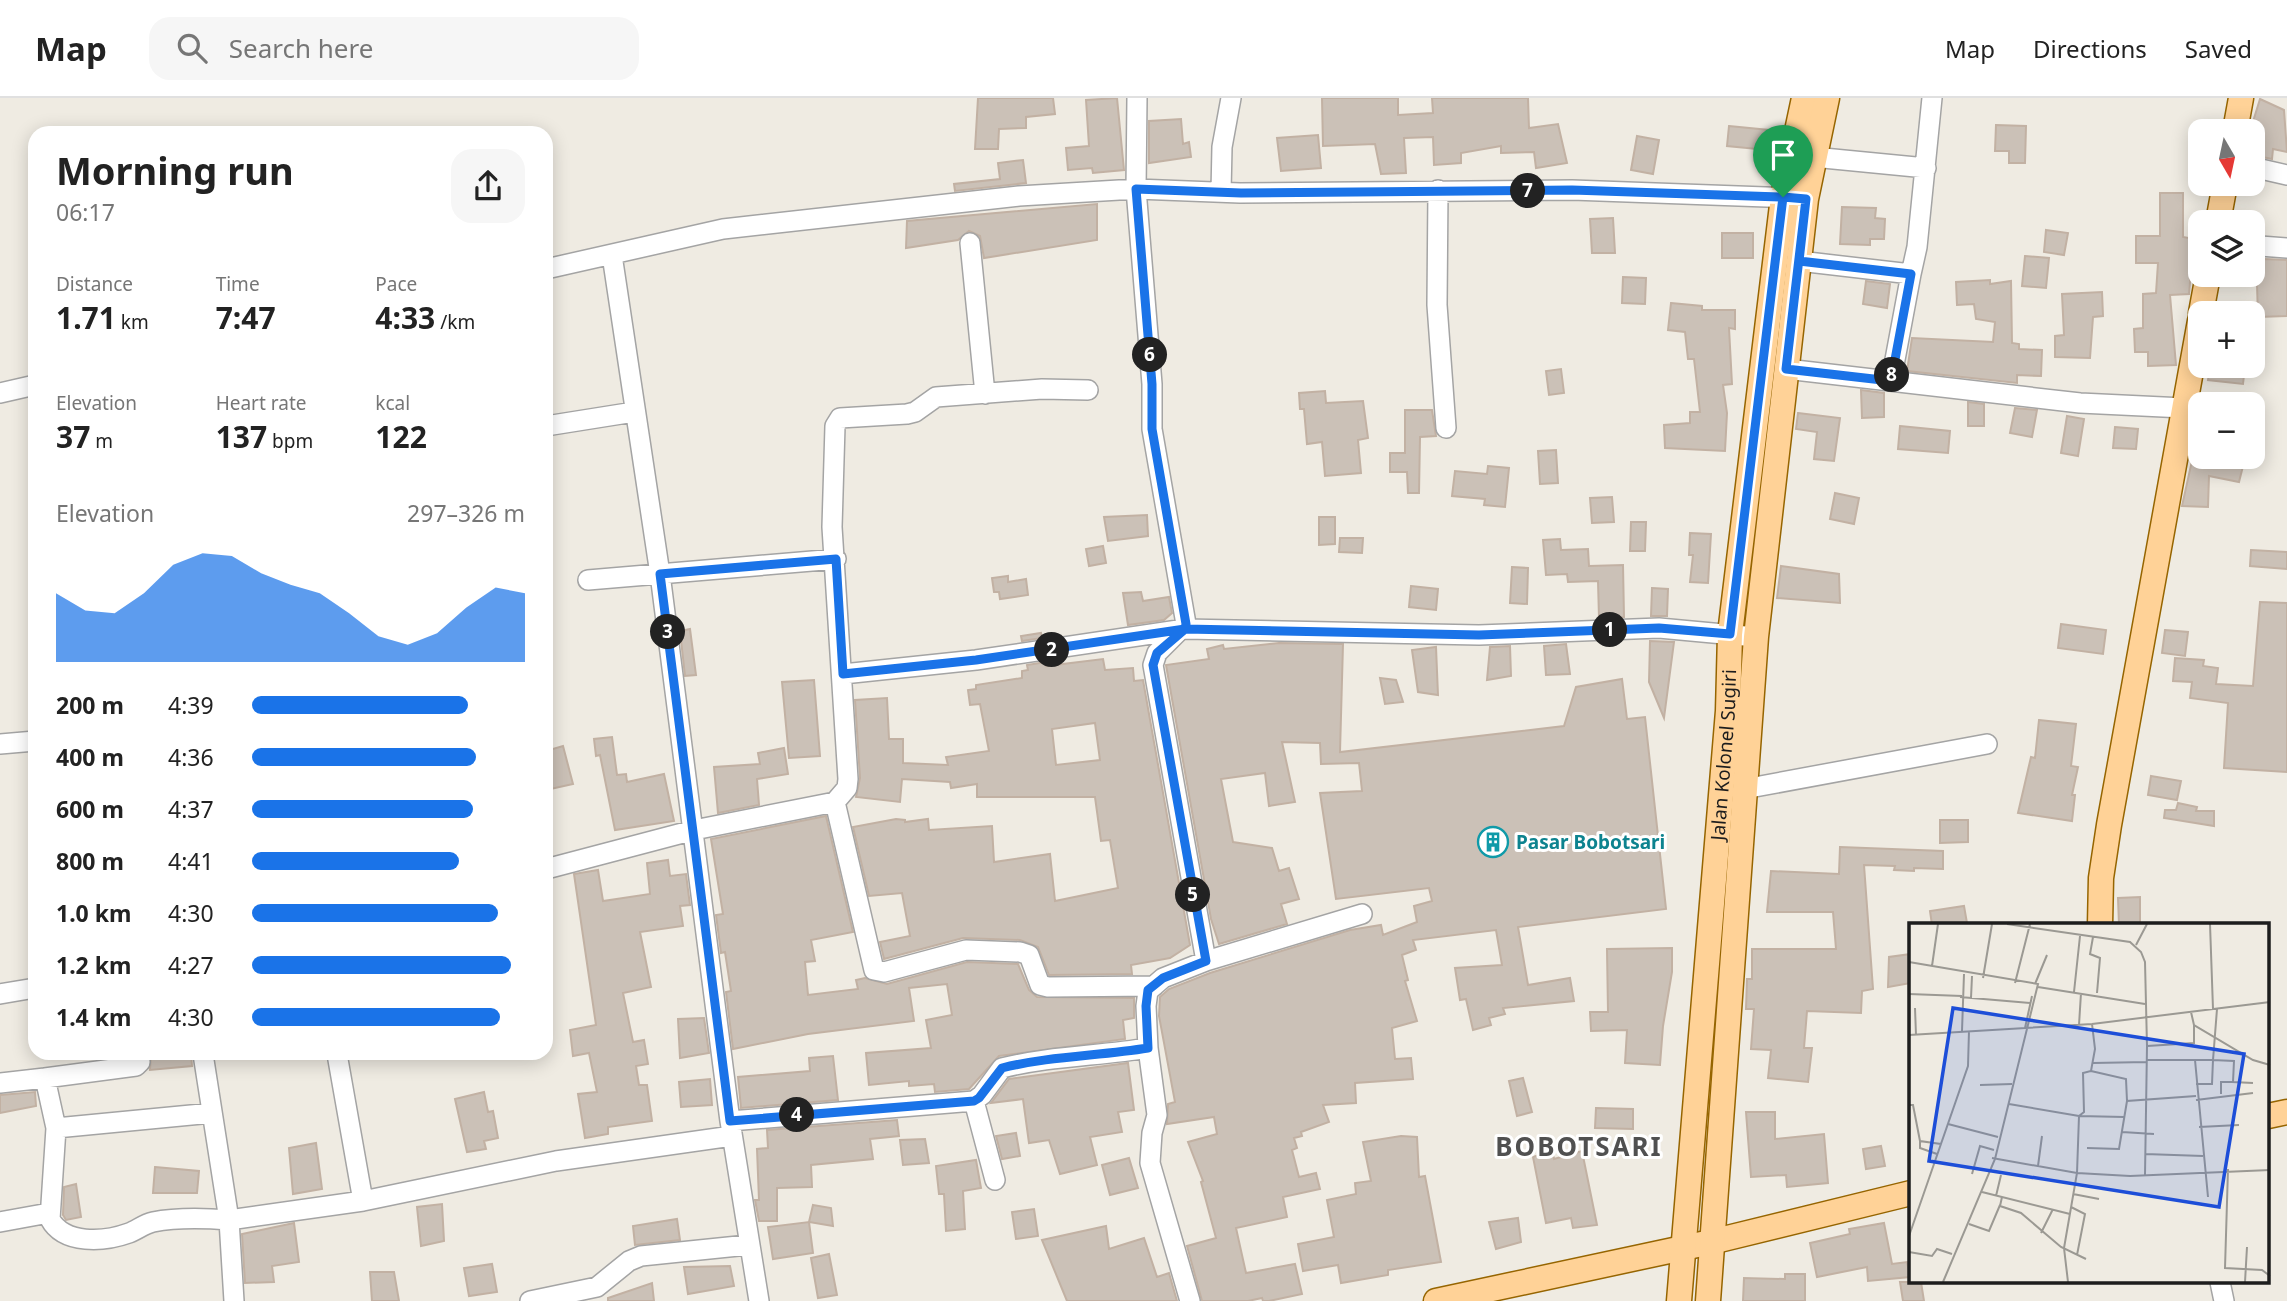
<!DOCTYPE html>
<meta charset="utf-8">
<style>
body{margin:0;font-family:"Noto Sans",sans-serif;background:#f6f6f6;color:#222;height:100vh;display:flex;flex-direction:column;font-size:26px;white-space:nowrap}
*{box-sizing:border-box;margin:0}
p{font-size:23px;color:#767676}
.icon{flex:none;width:38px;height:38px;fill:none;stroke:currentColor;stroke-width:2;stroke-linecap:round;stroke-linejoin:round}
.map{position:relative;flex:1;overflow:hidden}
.panel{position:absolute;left:28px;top:28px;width:525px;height:934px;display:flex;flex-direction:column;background:#fff;border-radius:21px;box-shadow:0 4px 18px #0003}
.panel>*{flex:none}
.needle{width:46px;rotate:171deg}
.controls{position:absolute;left:2188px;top:21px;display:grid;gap:14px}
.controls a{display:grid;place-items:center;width:77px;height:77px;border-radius:14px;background:#fff;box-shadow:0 4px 18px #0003;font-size:35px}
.pin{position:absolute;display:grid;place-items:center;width:60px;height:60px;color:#fff;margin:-72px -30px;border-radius:50% 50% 50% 0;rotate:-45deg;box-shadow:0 0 7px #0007}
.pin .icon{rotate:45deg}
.km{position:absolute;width:35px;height:35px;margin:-18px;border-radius:50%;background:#222;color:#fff;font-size:19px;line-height:35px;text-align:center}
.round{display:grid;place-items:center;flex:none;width:74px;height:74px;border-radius:21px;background:#f6f6f6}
.head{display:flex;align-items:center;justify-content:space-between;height:119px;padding:0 28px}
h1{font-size:38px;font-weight:700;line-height:52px}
.figures{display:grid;grid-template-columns:repeat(3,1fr);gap:10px;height:119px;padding:7px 28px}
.figures div{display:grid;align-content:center}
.figures b{font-size:30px;font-weight:700}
.figures small{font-size:19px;font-weight:400}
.figures p{font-size:19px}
.chart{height:196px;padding:14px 28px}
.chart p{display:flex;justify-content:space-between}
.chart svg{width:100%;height:126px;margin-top:7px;fill:#1a73e8;opacity:.7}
ul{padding:0 28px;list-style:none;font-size:23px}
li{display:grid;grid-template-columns:112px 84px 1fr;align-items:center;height:52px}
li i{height:18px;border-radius:9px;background:#1a73e8}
header{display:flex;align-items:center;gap:42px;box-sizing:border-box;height:98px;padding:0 35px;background:#fff;border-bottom:2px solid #e0e0e0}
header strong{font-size:33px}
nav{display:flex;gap:38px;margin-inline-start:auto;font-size:24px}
.search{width:490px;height:63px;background:#f6f6f6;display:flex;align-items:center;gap:18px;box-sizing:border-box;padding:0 24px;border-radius:21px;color:#767676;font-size:26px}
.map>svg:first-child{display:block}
.building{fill:#cbc1b7;stroke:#c2b1a3;stroke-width:2;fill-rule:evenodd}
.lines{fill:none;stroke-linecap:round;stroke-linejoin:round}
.minor-casing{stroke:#a4a4a4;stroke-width:22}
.major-casing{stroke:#966500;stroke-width:27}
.minor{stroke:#fff;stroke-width:19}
.major{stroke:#ffd297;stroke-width:24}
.route-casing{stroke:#fff;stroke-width:14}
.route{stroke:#1a73e8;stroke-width:9}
.labels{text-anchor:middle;stroke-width:6;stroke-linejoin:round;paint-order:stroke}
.street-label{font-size:19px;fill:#1d1d1d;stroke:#fff}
.culture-label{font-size:19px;font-weight:bold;fill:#0d838f;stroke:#fff;text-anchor:start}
.district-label{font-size:26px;font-weight:bold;letter-spacing:2px;fill:#505050;stroke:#fff}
.inset-road{fill:none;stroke:#9b9993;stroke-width:2}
.view{fill:#1d4ed8;fill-opacity:0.15;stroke:#1d4ed8;stroke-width:3.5}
.inset-edge{fill:none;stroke:#1d1d1d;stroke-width:3.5}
</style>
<header>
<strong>Map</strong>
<div class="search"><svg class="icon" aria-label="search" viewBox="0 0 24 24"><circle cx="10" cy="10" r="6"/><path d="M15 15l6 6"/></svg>Search here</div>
<nav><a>Map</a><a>Directions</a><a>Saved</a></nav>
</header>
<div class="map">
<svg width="2287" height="1203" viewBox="0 0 2287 1203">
<rect width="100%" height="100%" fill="#efebe2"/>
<path class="building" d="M978,0H1053L1055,16L1026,19V30L999,31L998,51H975Z
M1117,0L1124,72L1093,75L1092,70L1068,72L1066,50L1089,48L1086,2Z
M1322,0H1398V17L1433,15L1432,0H1528L1529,30L1558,26L1567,65L1536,70L1534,54L1501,55V48L1461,55V65L1434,67L1433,39L1404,40L1406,75L1381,76L1375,46L1323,48Z
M2260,1L2284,12L2287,54L2273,51L2272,61L2252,57V27Z
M1181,21L1183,46L1189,44L1191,59L1149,65V23Z
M1996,27L2026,28L2025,65H2009V53H1995Z
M1729,28L1769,32L1767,52L1727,48Z
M1318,37L1321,70L1281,73L1277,40Z
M1637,38L1659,42L1653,76L1631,72Z
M1023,62L1026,85L955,93L954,86L1000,81L998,65Z
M2160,95H2183V139L2189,140L2191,172L2189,196L2170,197L2176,267L2148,268V254H2135L2134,231L2143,230V196L2156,195L2158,165H2136V138H2160Z
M1097,106V142L984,160L980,138L969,133L958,142L906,150L907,123Z
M1842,109L1876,110L1875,120L1885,121L1884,141H1870V147L1840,146Z
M1613,120L1615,155H1592L1590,121Z
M2046,132L2068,135L2064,157L2044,154Z
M1722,135H1753V160H1722Z
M2025,158L2049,160L2046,190L2022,188Z
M2264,161L2287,162V218L2258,219L2257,186H2252V163Z
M1623,179L1646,180L1645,206L1622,205Z
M1990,182V186L2011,183L2012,245L2019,246V251L2042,252L2041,278L2017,277V285L1907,273L1912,240L1993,244L1995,224L1976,221L1974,206L1957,207L1956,184Z
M1866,183L1890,186L1887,210L1863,206Z
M2102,194L2103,218L2093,219L2090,260L2055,259V238L2064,237L2062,196Z
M1671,205L1702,208V212H1735V231L1729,230L1732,286L1723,287L1727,315L1725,353L1665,350L1664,327L1690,325V314H1700L1694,261H1688L1685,234L1668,232Z
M2210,268H2245L2243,286L2208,282Z
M1561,271L1564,295L1549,297L1546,273Z
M1861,292L1884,295V319L1862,320Z
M1325,293L1326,305L1363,303L1368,340L1358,342L1361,375L1325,378L1322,344L1307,346L1304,311H1300L1299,295Z
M1968,304L1984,306V328H1968Z
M2015,310L2037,312L2032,339L2010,335Z
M1405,312H1432L1436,338L1420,339L1419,395H1408L1407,374H1390V355H1405Z
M1798,315L1840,320L1834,363L1814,361L1817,334L1796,331Z
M2067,318L2084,321L2078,358L2061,355Z
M1900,328L1950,333L1948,355L1898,351Z
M2115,329L2138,331L2136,351L2113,350Z
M1556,352L1558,385L1540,386L1538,353Z
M2193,358L2244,364L2239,384L2209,378L2208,409L2182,408Z
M1488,368L1509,370L1505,409L1484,407L1485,401L1452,398L1455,373L1487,376Z
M1835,395L1859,400L1854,426L1830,421Z
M1612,399L1614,424L1592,425L1590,400Z
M1147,417L1148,438L1108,443L1104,419Z
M1319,419H1335V446L1319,447Z
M1631,424H1646L1645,453H1630Z
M1690,435L1711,436L1708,485L1690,484L1693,457H1689Z
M1340,440H1363L1362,455L1339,454Z
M1560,441L1561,452L1588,451L1589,468L1623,467L1624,519L1599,520L1598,483L1568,484L1567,476L1546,477L1543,442Z
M1103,448L1106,465L1089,468L1086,451Z
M2251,452L2287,454V471L2250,468Z
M1781,468L1839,476L1840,505L1777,500Z
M1512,469L1528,470L1527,506L1510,505Z
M1008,478V484L1026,481L1028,497L1000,501L999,494H994L992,480Z
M1411,488L1438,491L1436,512L1409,509Z
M1652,490L1668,491L1667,518H1651Z
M1141,494L1143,503L1169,499L1172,515L1164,522L1128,527L1123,495Z
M2260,504L2287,505V674L2224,670L2228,605L2190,600L2192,584L2173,583L2175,560L2204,562L2203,568L2218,570L2216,586L2253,588Z
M2061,526L2106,532L2103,556L2058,550Z
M690,531L696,577L685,578L680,533Z
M2165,532L2188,534L2185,558L2162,555Z
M1041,535L1042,540L1022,543L1021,538Z
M1650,543L1674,544L1664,620L1649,584Z
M1279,545L1343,546L1340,654L1564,628L1576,589L1622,581L1627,621L1645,619L1666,811L1518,829L1528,887L1570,880L1574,903L1503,910L1505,916L1489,920L1491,927L1473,932L1466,901L1460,902L1455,870L1502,867L1496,832L1413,842L1416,852L1402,857L1408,882L1405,883L1417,923L1392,930L1395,961L1411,960L1413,981L1355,985L1356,1005L1323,1007L1329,1024L1301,1034L1302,1038L1294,1040L1297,1050L1292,1052L1299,1079L1316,1075L1320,1091L1283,1099L1287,1119L1236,1130L1246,1175L1295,1166L1302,1196L1269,1203H1263L1262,1200L1248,1203H1202L1187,1148L1216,1140L1201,1084L1203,1083L1188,1044L1217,1036L1214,1019L1167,1026L1168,1006L1175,1004L1159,918L1160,899L1169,891L1210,875L1350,832L1381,827L1383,837L1417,824L1414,808L1432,803L1429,790L1336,801L1320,695L1362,693L1359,665L1321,666L1320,645L1282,644L1295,704L1269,708L1265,675L1221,681L1233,744L1272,750L1279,773L1289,770L1299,801L1281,806L1287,826L1219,846L1211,821L1166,567L1209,561L1207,551L1223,547L1224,551Z
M1566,546L1570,576L1546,577L1544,548Z
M1510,548L1511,578L1487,582L1490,549Z
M1436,549L1438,597L1418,594L1412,552Z
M1103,561L1105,572L1133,570L1134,583L1143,582L1190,847L1170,860L1131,867L1132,876L1049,877L1038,849L1020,842L963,840L884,861L880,844L910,838L902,795L869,798L853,729L896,721L905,722V724L928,721L929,732L992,728L994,764L1050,756L1055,803L1118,790L1110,742L1101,743L1095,699H977V686L951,690L950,684L902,681L900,704L856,699L860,680L855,602L887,600L889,641H903V665L948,667L946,659L989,653L980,606L970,607L968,592L976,591V587L1022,580V573L1028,572L1027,567L1046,564V568ZM1095,625L1100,662L1056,667L1052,631Z
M1380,580L1396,582L1403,604L1385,606Z
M814,582L820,658L789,660L782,584Z
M2039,622L2076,626L2071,668L2078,669L2072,697H2075L2072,723L2018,715L2031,659L2035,660Z
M612,639L617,677L626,676L627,684L664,676L674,723L615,732L600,657L596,658L594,641Z
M563,648L573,686L546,692V653Z
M784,650L788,676L757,681L759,707L718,715L714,669L760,666L758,655Z
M2151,678L2181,683L2177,702L2148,697Z
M2178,705L2197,709L2196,713H2214V728L2164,720L2165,712H2176Z
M826,718L853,834L811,842L815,863L805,864L808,897L858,891L856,882L865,880L887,886L967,864L1018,866L1029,892L1037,899L1134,900V920L1123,922L1125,941L999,958L969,991L935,994L934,986L909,988V983L869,987L866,955L931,950L926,922L952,917L947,886L909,890L914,923L808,936L733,951L726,894L731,893L725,854L721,855L716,817L723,816L711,741Z
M1940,722H1968V744L1940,745Z
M1840,749L1943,753V771L1914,770V773L1894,772L1895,768L1864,767L1873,891L1862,893L1861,915L1807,913L1804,950H1812L1808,984L1768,980L1771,952L1751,951L1754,911H1746L1747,881H1752V851H1836L1833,814H1767L1771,773L1839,776Z
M668,762L670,778L686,776L690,807L680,808L683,828L640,834L651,889L623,895L633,944L644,942L648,966L636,968L639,987H647L652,1023L608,1029V1036L585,1040L578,996L597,994L589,955L573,958L570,932L596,927L574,776L598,772L603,803L650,796L647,765Z
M2140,799V827H2119L2118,800Z
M1964,808L1967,825L1932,827L1930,813Z
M1672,850V874L1663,928L1660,967L1625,965L1627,932L1591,933L1590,914H1608L1607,851Z
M1911,856V885L1888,889L1889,859Z
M704,920L709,955L680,960L678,921Z
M151,956H191L192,968L150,972Z
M833,958L838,1002L741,1010L738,979L810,973L809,960Z
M1128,965L1134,1012L1118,1014L1122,1034L1090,1039L1097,1067L1060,1076L1049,1042L1029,1045L1023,1001L991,1005L1009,981Z
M1523,980L1532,1014L1517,1018L1509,983Z
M710,981L712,1007L681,1009L679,984Z
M35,994L36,1008L0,1015V997Z
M484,994L488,1014L493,1013L498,1040L484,1043L486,1051L467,1054L455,1001Z
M1596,1010L1633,1011V1031L1595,1030Z
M1746,1014H1775V1041L1824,1036L1828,1085L1787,1089L1786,1077L1751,1079Z
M897,1022L899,1038L870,1041L873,1061L811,1067L812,1089L777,1090V1123H759L755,1102H759L757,1051L768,1050L767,1032Z
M1016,1035L1020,1058L1002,1061L996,1038Z
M1401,1038L1417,1039L1419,1079L1425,1078L1441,1164L1388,1172V1177L1341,1185L1338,1167L1303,1173L1298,1146L1334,1139L1327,1102L1356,1096L1355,1085L1371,1083L1363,1044Z
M925,1041L929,1065L903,1067L900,1042Z
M316,1045L322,1091L293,1096L289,1050Z
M1881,1048L1885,1068L1866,1071L1863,1051Z
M1552,1053L1554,1061L1582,1053L1597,1127L1573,1130L1571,1120L1546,1125L1533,1059Z
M1129,1060L1138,1090L1110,1097L1102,1067Z
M976,1062L981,1090L963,1093L965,1131L946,1133L944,1096H939L936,1068Z
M155,1069L199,1073L197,1095H153Z
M76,1086L81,1119L66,1122L63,1117L64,1089Z
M442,1106L444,1143L421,1148L417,1109Z
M813,1107L831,1110L833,1128L809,1124Z
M1034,1111L1038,1138L1016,1141L1012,1114Z
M1518,1120L1521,1144L1496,1151L1489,1124Z
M677,1121L680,1142L635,1147L633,1128Z
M809,1124L813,1155L773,1161L768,1129Z
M294,1125L299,1164L272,1168L274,1184L245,1185L242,1136Z
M1884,1125L1892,1166L1907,1164L1910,1179L1868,1183L1867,1169L1817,1179L1810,1145L1850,1136L1849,1131Z
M1106,1128L1109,1151L1144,1140L1157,1179L1169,1175L1177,1203H1067L1042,1142Z
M829,1156L837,1197L818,1200L811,1160Z
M492,1166L497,1194L469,1198L464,1170Z
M730,1168L734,1188L688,1196L684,1169Z
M370,1174H394L399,1203H372Z
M1785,1176H1805V1203H1743L1744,1180L1785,1181Z
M1900,1184H1921L1924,1203H1903Z
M652,1185L654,1203H608V1200Z"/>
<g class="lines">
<g class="minor-casing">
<path id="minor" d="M1137,0L1136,91L1152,286V331L1186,526L1157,555L1153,567L1206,863L1163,880L1148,893L1146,908L1148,950L1157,1017L1152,1035L1150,1065L1190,1203
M1813,59L1926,70
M2252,69L2287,77
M1438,92L1437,207L1446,330
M1221,94L1222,49L1231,0
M970,145L985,296
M2252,151L2260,148L2287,150
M612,157L660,476L730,1023L759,1203
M1799,163L1911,176L1917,149L1932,0
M546,171L723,131L1019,98L1136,91L1240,95L1572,92L1795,100
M1786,271L2080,305L2184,310
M1891,283L1911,176
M0,295L35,287
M546,328L634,314
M588,482L836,461
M843,576L976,562L1185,531L1479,537L1659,530L1745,538
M0,646L35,643
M1744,691L1987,646
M835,704L874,872L884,874L966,852L1020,854L1029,857L1040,887L1048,889L1154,888
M546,771L694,732L835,704L847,690L848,681L832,429L835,328L840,320L907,316L915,314L936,299L1042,291L1088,292
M1206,863L1362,816
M0,896L35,890
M337,956L363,1103
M45,980L136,968L140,964L139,956
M0,985L45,980L56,1030L50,1121C64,1147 104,1144 129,1135C137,1132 144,1126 153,1124C178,1119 204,1120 229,1122L203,956
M974,1003L995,1082
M730,1023L974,1003L982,997L1002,970C1050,958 1099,958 1148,950
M56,1030L212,1015
M0,1124L49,1115
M2220,1184L2224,1203
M234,1203L229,1122L363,1103L556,1063L732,1038
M530,1203L597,1189L629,1163L641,1158L748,1147"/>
</g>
<g class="major-casing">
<g id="major">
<path d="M2235,33L2241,0"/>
<path d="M2218,124L2225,86"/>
<path d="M2201,215L2208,177"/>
<path d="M2100,827L2101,780L2109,727L2200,223"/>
<path d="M2268,1018L2287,1014"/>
<path d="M1436,1203L1711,1144L1911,1095"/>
<path id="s1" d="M1679,1203L1728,613L1730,536L1783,99L1804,0"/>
<path d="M1708,1203L1756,539L1806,101L1827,0"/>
</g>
</g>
<use href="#minor" class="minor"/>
<use href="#major" class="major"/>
</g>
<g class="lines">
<g class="route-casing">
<path id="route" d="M1783,99L1730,536L1659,530L1479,537L1185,531L976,562L843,576L836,461L660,476L730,1023L974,1003L979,1000L1002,970C1050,958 1099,958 1148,950L1146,908L1148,892L1163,880L1206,863L1153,567L1157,555L1185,531L1186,526L1152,331V286L1136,91L1241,95L1572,92L1783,99L1806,101L1786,271L1891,283L1911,176L1799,163L1806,101L1783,99"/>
</g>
<use href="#route" class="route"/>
</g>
<defs>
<g id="building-ring" transform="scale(1.575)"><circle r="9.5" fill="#fff" stroke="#0f9aa8" stroke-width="1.5"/><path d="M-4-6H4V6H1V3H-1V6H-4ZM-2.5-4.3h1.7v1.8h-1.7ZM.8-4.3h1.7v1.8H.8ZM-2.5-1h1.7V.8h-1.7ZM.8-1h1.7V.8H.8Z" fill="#0f9aa8"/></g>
</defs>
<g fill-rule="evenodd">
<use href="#building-ring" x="1493" y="744"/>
</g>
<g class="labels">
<g class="street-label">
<text dy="7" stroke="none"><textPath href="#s1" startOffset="548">Jalan Kolonel Sugiri</textPath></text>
</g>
<g class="culture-label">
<text x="1516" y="751">Pasar Bobotsari</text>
</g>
<g class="district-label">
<text x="1579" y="1058">BOBOTSARI</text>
</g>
</g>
<g transform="translate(1909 825)">
<rect width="360" height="360" fill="#efebe2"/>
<path class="inset-road" d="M98,1L221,19L232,29L236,39L238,123L236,252M301,1L304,86M184,14L181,31L191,35L188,70M227,22L238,1M0,39L129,61L86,236L34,359M23,43L29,1M74,55L83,1M106,60L121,1M126,61L138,32M129,64L236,81M165,69L171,13M0,71L53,73M51,74L121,80M62,75L63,53M6,85L7,112M282,89L285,102L344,137L361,142M170,102L172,70M116,105L123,73M53,108L55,51M0,112L183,101L361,79M238,123L285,120V102M238,137H304L308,86M286,137L299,274M184,140L238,139M182,148L217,156L218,178M287,161H303L304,137L325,138L324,159L344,160M71,162L103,161M312,171V159H324M287,177L344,170M100,181L170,193L215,194M0,182H4L11,218L32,221M39,201L89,214M290,204L330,202M213,209L245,211M11,218V225L28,231M178,225L210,226L218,178L287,173M236,231L294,233M83,235L168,250L221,253L361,247M129,243L133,213M319,246L316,345L353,347L361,353M63,251L71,223L85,227M73,269L161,291M164,271L190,276M87,273L92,252M93,274L91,283L112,290L152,324L177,336M162,284L176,291L168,332M60,301L80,308L91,282M132,310L144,286M0,313L59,143L60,108M0,329L23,333L28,326L43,331M159,359L155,325L168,250L170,193L175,189L174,150L182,148L186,126L183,101M336,359L338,324"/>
<path class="view" d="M44,85L335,131L310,284L20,238Z"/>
<rect width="360" height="360" class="inset-edge"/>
</g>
</svg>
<div class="controls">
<a><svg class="needle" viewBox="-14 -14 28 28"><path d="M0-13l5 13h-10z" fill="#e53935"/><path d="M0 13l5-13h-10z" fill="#767676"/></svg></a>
<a><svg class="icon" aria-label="layers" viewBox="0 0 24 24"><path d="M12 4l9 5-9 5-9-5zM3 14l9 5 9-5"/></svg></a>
<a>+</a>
<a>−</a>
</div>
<div class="pin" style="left:1783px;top:99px;background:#1e9e55"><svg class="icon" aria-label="arrive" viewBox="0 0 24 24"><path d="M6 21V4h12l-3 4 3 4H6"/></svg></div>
<b class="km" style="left:1610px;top:532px">1</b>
<b class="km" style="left:1052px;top:552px">2</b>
<b class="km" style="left:668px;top:534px">3</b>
<b class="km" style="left:797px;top:1017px">4</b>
<b class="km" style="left:1193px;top:797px">5</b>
<b class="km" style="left:1150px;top:257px">6</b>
<b class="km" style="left:1528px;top:93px">7</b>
<b class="km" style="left:1892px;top:277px">8</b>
<section class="panel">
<div class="head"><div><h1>Morning run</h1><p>06:17</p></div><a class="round"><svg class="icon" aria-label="share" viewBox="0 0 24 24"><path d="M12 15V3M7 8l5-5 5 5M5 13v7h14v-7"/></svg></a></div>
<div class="figures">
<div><p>Distance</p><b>1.71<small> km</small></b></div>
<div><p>Time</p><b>7:47</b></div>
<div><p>Pace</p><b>4:33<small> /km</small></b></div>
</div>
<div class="figures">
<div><p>Elevation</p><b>37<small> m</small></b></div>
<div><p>Heart rate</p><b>137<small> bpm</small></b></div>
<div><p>kcal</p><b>122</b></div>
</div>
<div class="chart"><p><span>Elevation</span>297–326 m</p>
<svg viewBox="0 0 160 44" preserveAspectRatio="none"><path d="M0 44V20L10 26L20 27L30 20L40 10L50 6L60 7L70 13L80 17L90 20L100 27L110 35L120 38L130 34L140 25L150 18L160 20V44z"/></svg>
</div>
<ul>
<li><b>200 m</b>4:39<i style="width:79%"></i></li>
<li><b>400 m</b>4:36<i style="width:82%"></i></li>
<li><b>600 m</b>4:37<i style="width:81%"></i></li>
<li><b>800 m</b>4:41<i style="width:76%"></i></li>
<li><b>1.0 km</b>4:30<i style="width:90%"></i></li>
<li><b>1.2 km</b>4:27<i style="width:95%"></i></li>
<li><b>1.4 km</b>4:30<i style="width:91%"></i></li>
</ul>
</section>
</div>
